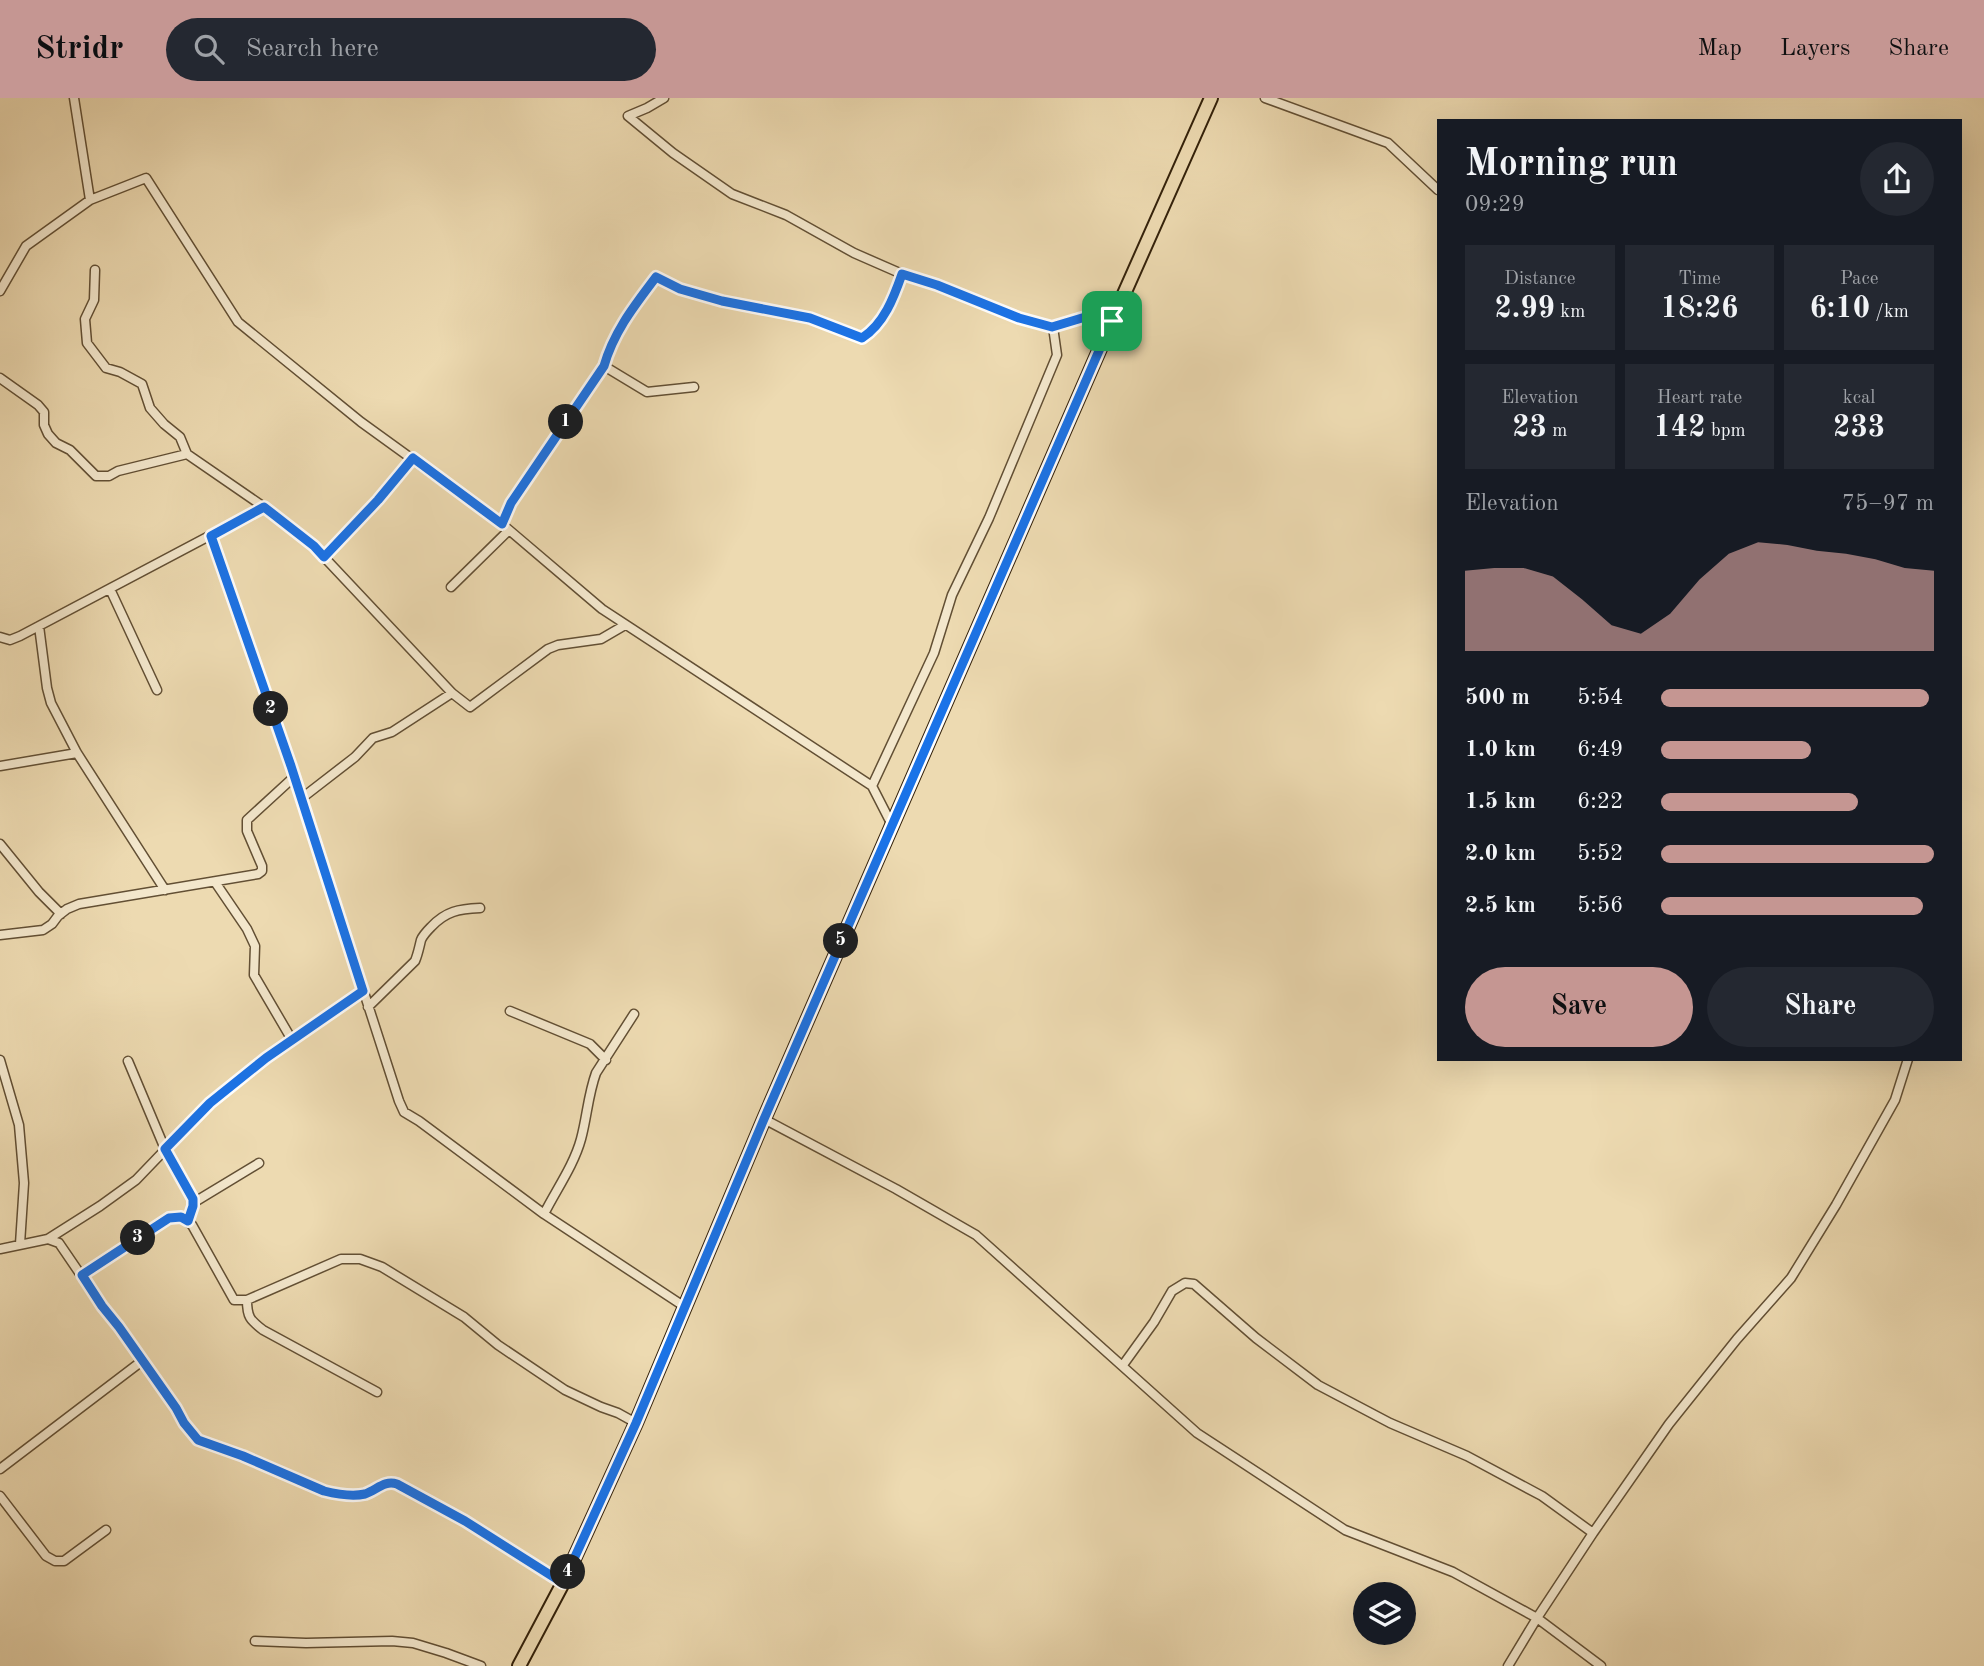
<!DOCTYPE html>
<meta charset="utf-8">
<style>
body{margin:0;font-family:"Old Standard TT",serif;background:#242831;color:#f1f3f6;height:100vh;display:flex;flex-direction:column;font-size:26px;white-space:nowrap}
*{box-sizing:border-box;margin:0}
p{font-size:23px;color:#9ea1a6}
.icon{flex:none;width:38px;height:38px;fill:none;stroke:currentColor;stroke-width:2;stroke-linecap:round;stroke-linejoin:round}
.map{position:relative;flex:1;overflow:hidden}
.panel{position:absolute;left:1437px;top:21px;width:525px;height:942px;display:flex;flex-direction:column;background:#171b24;border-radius:0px;box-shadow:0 7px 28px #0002}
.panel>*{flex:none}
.controls{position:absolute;left:1353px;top:1484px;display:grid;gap:14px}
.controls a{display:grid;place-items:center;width:63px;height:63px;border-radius:50%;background:#171b24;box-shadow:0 7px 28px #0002;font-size:35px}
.pin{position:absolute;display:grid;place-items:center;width:60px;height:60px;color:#fff;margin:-30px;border-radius:14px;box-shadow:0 4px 10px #0006}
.km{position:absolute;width:35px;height:35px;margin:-18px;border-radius:50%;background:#222;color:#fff;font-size:19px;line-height:35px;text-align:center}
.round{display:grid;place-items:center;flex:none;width:74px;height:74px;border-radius:37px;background:#242831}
.head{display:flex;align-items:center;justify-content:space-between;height:119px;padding:0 28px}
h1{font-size:38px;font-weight:700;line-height:52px}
.stats{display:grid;grid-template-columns:repeat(3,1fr);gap:10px;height:119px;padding:7px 28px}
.stats div{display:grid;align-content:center;border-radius:0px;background:#242831;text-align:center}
.stats b{font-size:30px;font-weight:700}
.stats small{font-size:19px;font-weight:400}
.stats p{font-size:19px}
.chart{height:196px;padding:14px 28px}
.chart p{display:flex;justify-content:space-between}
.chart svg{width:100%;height:126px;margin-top:7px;fill:#c59692;opacity:.7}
.button{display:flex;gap:14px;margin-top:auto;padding:14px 28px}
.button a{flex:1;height:80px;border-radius:42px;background:#c59692;color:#111;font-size:28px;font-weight:700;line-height:80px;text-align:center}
.button a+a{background:#242831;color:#f1f3f6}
ul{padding:0 28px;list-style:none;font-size:23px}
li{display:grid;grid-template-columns:112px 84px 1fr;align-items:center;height:52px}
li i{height:18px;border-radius:9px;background:#c59692}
header{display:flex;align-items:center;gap:42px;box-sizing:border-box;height:98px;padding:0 35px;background:#c59692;color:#111}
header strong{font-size:33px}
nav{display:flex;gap:38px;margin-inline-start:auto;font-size:24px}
.search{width:490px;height:63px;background:#242831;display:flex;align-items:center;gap:18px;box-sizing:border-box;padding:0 24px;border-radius:38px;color:#9ea1a6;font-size:26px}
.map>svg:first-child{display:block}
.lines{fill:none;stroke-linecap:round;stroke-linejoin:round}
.street-casing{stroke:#624f34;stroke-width:11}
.primary-casing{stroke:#33210a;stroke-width:16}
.street{stroke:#f3e7cc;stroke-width:8}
.primary{stroke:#eddab1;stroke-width:12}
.route-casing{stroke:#fff;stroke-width:14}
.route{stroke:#1a73e8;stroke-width:9}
</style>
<header>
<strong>Stridr</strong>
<div class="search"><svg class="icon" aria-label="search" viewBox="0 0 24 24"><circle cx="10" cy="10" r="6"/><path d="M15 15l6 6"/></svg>Search here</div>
<nav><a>Map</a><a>Layers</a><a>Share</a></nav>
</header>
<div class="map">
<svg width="1984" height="1568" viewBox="0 0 1984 1568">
<rect width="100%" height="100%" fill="#eddab1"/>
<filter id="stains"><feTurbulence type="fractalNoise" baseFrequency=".00286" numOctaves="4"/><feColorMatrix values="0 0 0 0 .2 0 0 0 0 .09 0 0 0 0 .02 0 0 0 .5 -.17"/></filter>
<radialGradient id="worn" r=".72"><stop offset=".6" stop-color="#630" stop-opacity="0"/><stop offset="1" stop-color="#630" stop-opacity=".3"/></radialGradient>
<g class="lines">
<g class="street-casing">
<path id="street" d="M664,0L647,10L628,18L673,55L732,96L786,117L854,155L902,176L937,187L1019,220L1053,229L1057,257L989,420L952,497L934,555L872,688
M1265,0L1388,45L1438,92
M90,102L146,80L238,224L361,324L502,426L602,511L872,688L892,727
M95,172L94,202L85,221L87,245L106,270L120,274L142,286L150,310L164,326L180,339L187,356L264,409
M0,193L26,148L90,102L74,0
M1053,229C1073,223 1092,212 1112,223
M604,268L647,294L694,289
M0,280L38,307L44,314V327L48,336L56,345L70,352L96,378H109L118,373L187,356
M502,426L511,405L604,268C614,233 635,207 656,179L680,191L722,203L810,220L862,239C884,226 894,199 902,176
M210,438L291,668L399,1003L404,1014L419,1023L544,1116L685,1209
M324,459L452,595L470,609L548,551L558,547L601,541L625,527
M451,489L509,432
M110,491L157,592
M39,528L47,590L51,605L77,655L165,792
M0,539L10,542L20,538L264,409L314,448L324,459L378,402L413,361
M0,668L77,655
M302,700L355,659L373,640L392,634L452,595
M0,746L39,794L61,816
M215,784L247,831L255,848L254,877L292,942
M0,837L43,832L52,826L58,818L67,811L79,806L258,776L262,773V768L247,733V722L295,678
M368,909L415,863C418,856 419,850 421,842C423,837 427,833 431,829C446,813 459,811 480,810
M510,913L590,946L606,962
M0,962L19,1027L24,1085L20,1146
M128,963L165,1051L193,1101V1108L188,1123
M764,1021L896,1091L976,1137L1197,1335L1345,1432L1453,1474L1537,1520L1508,1568
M193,1105L259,1065
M544,1116C556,1092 574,1067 581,1041C587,1019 588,997 596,975L634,916
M48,1141L100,1108L136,1082L210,1005L266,960L363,893
M0,1151L48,1141L59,1145L102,1208L119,1229L176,1309L184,1325L198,1342L242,1358L324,1393C336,1396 352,1400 365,1396C377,1392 384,1383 397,1386L465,1423L563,1485
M82,1177L169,1120L181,1119L192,1127L234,1202H247L341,1161H360L382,1169L464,1219L498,1247L565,1292L601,1309L618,1315L636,1325
M247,1202C247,1219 250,1222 263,1232L377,1294
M1123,1267L1154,1224L1172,1193L1185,1185L1194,1186L1256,1240L1318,1287L1390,1325L1467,1358L1542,1398L1593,1435
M0,1371L142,1263
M0,1398L46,1458L55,1463H64L106,1432
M255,1543L306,1545L392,1543L413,1545L446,1555L481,1568
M1601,1568L1537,1520L1593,1435L1669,1326L1737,1241L1791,1180L1836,1107L1895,1002L1908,961"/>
</g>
<g class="primary-casing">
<path id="primary" d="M519,1568L563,1485L636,1325L764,1021L1112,223L1211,0"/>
</g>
<use href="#street" class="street"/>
<use href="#primary" class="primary"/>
</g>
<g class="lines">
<g class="route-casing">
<path id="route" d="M902,176L937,187L1019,220L1052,229L1092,217L1103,218L1112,223L764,1021L636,1325L563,1485L465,1423L397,1386C384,1382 377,1392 365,1396C352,1399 336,1396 324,1393L243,1358L198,1342L184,1325L176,1310L119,1229L102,1208L82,1177L169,1120L181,1119L188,1123L193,1108V1101L165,1051L210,1005L266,960L363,893L291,668L211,438L264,409L314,448L324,459L378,402L413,360L502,426L511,405L604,268C614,233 635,207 656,179L680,191L722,203L810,220L862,240C884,226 894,199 902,176Z"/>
</g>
<use href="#route" class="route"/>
</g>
<rect width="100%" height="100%" filter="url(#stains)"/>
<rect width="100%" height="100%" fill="url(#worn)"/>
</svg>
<div class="controls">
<a><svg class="icon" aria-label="layers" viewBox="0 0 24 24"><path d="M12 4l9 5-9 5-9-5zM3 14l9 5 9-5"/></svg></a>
</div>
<div class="pin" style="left:1112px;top:223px;background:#1e9e55"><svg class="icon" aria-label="arrive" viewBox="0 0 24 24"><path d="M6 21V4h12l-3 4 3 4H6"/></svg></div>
<b class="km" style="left:566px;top:324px">1</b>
<b class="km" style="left:271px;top:611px">2</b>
<b class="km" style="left:138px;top:1140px">3</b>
<b class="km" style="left:568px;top:1474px">4</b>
<b class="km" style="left:841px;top:843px">5</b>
<section class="panel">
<div class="head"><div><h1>Morning run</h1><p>09:29</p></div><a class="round"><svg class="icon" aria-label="share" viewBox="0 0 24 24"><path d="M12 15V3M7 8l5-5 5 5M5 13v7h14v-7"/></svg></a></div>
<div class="stats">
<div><p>Distance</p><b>2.99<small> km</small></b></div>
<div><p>Time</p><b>18:26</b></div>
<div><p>Pace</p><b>6:10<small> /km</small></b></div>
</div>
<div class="stats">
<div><p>Elevation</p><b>23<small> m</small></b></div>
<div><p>Heart rate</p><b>142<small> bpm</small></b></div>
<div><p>kcal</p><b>233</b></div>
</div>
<div class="chart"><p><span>Elevation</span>75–97 m</p>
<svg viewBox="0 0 160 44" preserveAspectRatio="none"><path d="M0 44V16L10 15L20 15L30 18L40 26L50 35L60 38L70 31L80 19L90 10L100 6L110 7L120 9L130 10L140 12L150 15L160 16V44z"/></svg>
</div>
<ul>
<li><b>500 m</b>5:54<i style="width:98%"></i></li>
<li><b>1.0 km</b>6:49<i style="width:55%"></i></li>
<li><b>1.5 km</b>6:22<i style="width:72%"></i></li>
<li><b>2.0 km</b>5:52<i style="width:100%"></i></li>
<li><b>2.5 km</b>5:56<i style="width:96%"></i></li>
</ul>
<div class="button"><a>Save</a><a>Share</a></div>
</section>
</div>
